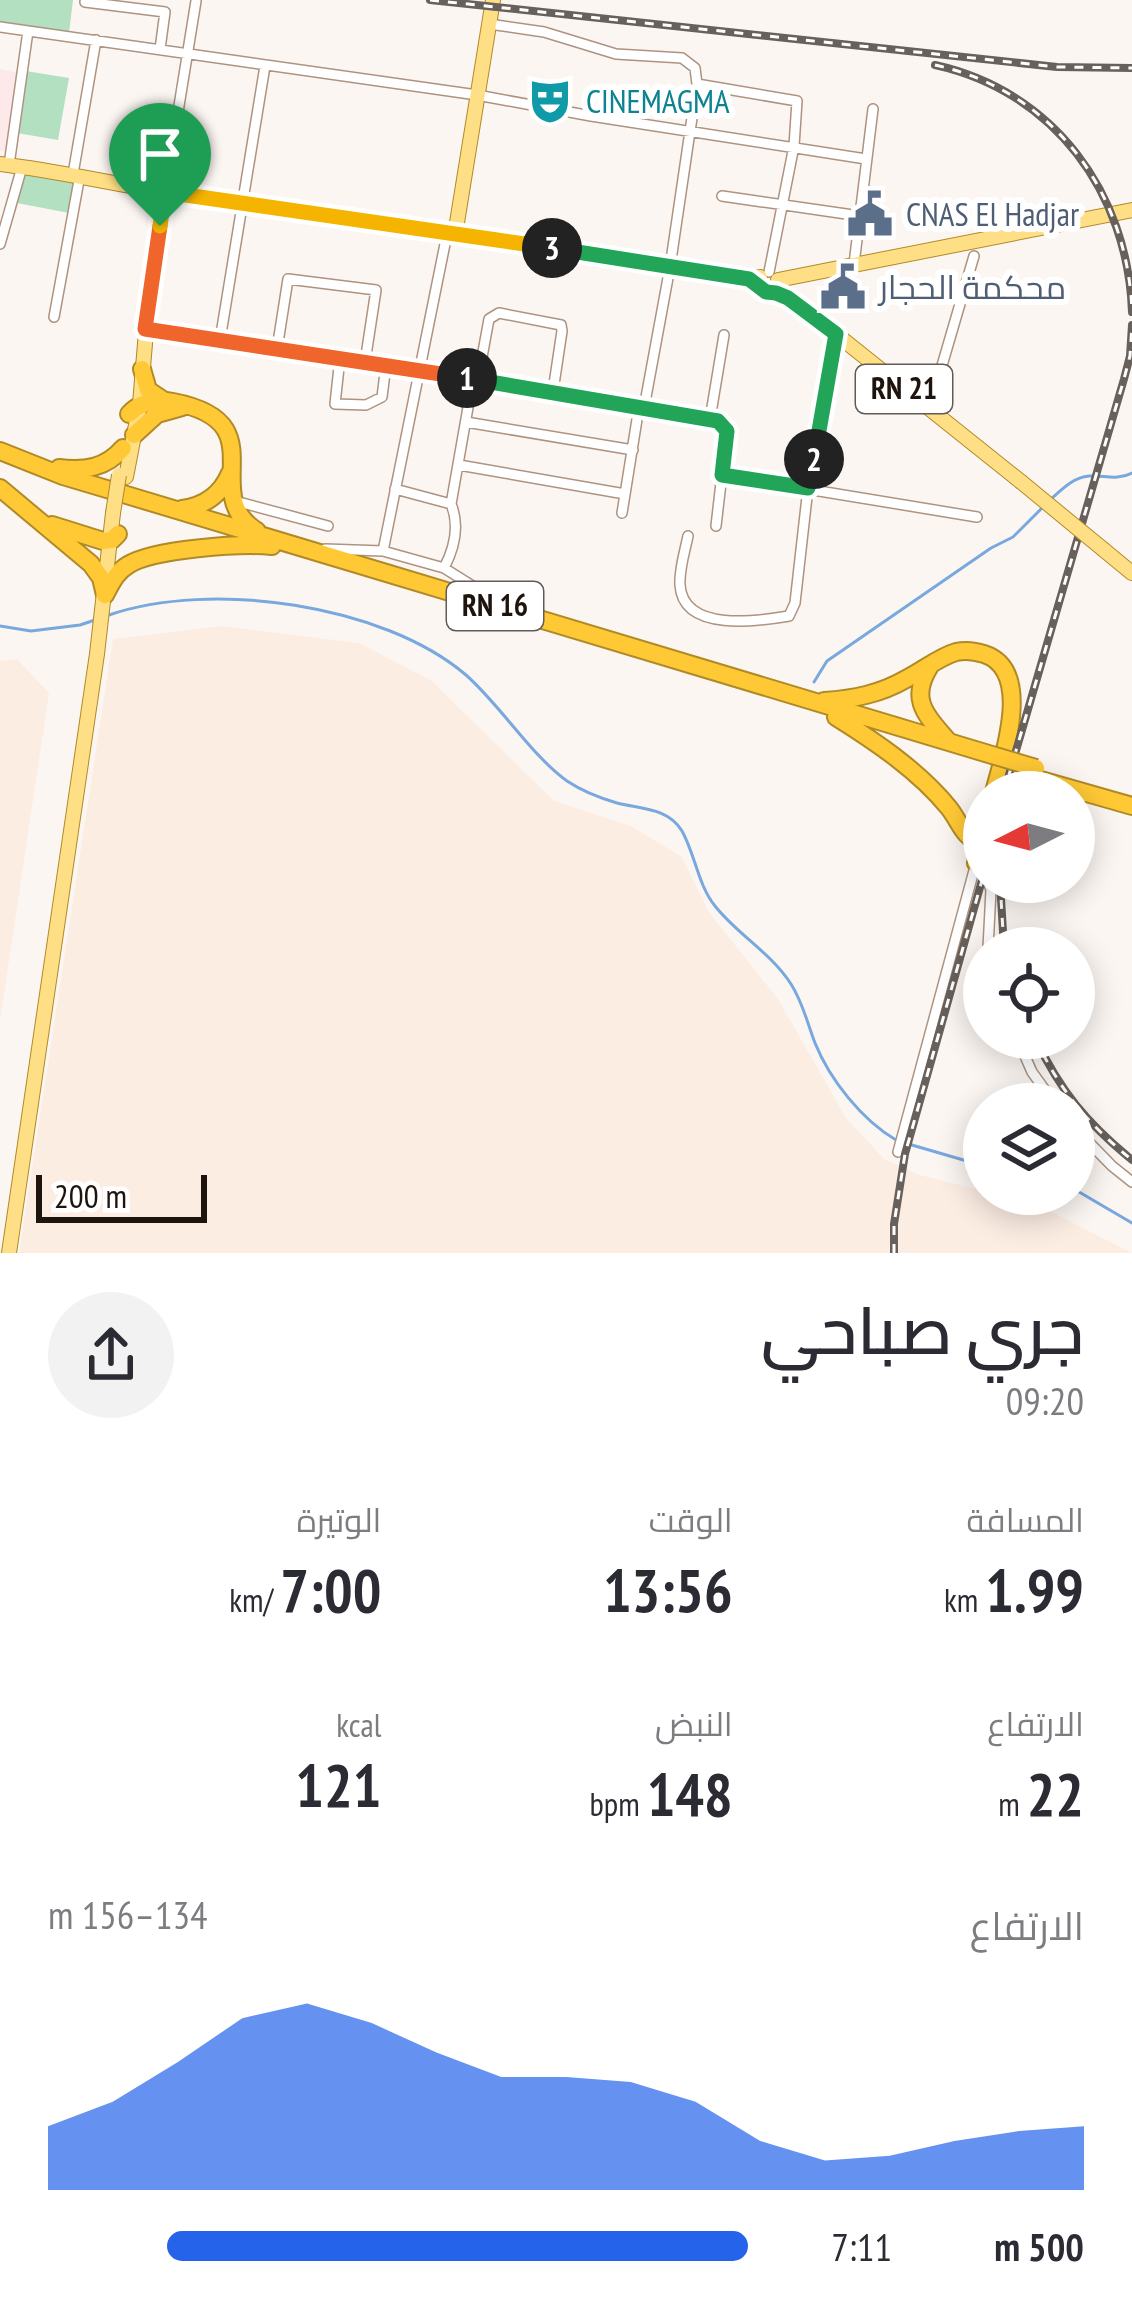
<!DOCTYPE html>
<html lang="ar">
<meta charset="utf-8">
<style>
body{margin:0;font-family:"PT Sans Narrow",Cairo,sans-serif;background:#f2f2f3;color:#2b2b33;direction:rtl;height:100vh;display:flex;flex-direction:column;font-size:45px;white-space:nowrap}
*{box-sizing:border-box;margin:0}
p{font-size:39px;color:#7c7c81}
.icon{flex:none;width:66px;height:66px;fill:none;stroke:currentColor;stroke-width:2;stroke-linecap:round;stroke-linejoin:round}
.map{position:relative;height:1253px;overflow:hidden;direction:ltr}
.drawer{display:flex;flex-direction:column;background:#fff;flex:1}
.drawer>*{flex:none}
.needle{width:78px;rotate:264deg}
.fabs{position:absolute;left:963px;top:771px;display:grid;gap:24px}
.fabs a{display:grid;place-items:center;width:132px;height:132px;border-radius:50%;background:#fff;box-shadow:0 6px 30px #0003;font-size:60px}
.scale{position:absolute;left:36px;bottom:30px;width:171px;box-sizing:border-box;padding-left:12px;border:6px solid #1e140d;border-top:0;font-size:33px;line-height:42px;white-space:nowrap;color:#1e140d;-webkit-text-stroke:9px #fff;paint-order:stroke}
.pin{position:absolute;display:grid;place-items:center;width:102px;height:102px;color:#fff;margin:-123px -51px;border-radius:50% 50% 50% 0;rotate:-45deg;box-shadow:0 0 12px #0007}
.pin .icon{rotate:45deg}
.km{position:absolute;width:60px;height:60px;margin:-30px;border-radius:50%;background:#222;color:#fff;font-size:33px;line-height:60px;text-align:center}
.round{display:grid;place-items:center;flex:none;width:126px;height:126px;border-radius:63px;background:#f2f2f3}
.headline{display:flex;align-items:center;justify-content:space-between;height:204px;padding:0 48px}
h1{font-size:66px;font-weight:600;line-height:90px}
.metrics{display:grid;grid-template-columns:repeat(3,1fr);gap:18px;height:204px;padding:12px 48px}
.metrics div{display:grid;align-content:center}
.metrics b{font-size:60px;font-weight:600}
.metrics small{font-size:33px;font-weight:400}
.metrics p{font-size:33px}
.chart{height:336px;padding:24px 48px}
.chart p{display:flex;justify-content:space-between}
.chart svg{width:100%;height:216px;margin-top:12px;fill:#2563eb;opacity:.7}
ul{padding:0 48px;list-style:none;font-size:39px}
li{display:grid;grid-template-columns:192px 144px 1fr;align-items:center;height:90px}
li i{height:30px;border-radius:15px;background:#2563eb}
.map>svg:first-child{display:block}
.built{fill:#fcede3}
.education{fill:#fde8ea}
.green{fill:#b2e0c0}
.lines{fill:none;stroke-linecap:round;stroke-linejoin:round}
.stream{stroke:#78a8de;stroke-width:3}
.minor-casing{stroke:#ad9380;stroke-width:12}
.major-casing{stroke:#b08a27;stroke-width:16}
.highway-casing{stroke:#b08a27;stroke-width:20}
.minor{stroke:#fff;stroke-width:9}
.major{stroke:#ffdf86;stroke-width:14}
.highway{stroke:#ffc935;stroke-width:16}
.rail-casing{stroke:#68605a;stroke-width:8}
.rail{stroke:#fff;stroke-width:3;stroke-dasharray:9;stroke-linecap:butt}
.major-bridge-casing{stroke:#b08a27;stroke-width:16;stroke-linecap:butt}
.highway-bridge-casing{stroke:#b08a27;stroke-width:20;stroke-linecap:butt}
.major-bridge{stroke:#ffdf86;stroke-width:14}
.highway-bridge{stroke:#ffc935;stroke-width:16}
.split-1-casing{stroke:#fff;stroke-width:24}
.split-2-casing{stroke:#fff;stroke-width:24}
.split-3-casing{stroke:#fff;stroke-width:24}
.split-4-casing{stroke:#fff;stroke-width:24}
.split-1{stroke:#f0652b;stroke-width:15}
.split-2{stroke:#22a559;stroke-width:15}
.split-3{stroke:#22a559;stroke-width:15}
.split-4{stroke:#f5b400;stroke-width:15}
.labels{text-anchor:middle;stroke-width:12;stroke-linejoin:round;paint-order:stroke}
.shield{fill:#fff;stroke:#625a56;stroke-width:3}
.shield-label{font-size:30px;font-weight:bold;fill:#1e140d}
.culture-label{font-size:33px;fill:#0d838f;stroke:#fff;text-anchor:start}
.service-label{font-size:33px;fill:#4e5e75;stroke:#fff;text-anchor:start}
</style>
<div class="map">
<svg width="1132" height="1253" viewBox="0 0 1132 1253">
<rect width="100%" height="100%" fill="#fcf6f2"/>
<path class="built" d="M223,626L359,643L432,681L554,801L631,826L682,857L708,911L778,999L846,1118L884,1159L920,1175L984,1191V1194H997L1032,1202L1132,1253H19L113,639Z
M17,659L49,693L0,1021V661Z"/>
<path class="education" d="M0,69L20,73L9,152L0,151Z"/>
<path class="green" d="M0,0H73L69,33L0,25Z
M26,71L69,78L58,140L17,133Z
M25,173L75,180L69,213L17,203Z"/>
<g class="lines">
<path class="stream" d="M1051,499C1062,489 1074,477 1089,476C1105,475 1116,481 1132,473
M109,615C211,580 383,604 466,675C501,706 531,755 567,781C582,791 600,798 617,803C641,809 668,808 682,831C695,854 698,885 715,906C737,934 771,953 791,984C803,1003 807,1022 815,1043C830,1080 862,1120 896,1140
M0,626L31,631L80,625L95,620
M814,682L827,661L991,548L1013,537L1044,506
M905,1143L984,1166
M1074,1189L1132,1223"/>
<g class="minor-casing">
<path id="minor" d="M85,2L165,12L160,49
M489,24L544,32L616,54L682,58L695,68L697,84L670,267L644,408
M0,27L477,95L591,116L866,159
M697,84L797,101L794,146L769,272
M9,165L28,31
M73,174L96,40
M165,192L196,1
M722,196L860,216
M0,244L22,167
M854,264L873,109
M54,317L80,175
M145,329L553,391L718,421L727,431L716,526
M220,340L265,66
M277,349L288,279L376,290L365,362
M340,358L335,404L366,405L382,397L386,365
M478,379L489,319L499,313L561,325L562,331L553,391
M929,410L974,256
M710,419L724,335
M466,422L633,450
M459,465L625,494
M722,475L977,517
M395,489L451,504
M235,501L328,526
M622,513L639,407
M688,536C685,551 679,569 680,585C683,633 759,621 789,616L795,603L808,488L836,335
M325,549L383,551L444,568L495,600
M383,551L447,234
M444,568C455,547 460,526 451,504L473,379
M988,948L991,890L988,882
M1017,1038L1032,1072L1055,1104
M1074,1127L1112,1166L1132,1182
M898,1152L976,863"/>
</g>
<g class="major-casing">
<path id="major" d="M0,164C57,171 114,184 171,193C364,223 557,249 749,279L760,277
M455,235L493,0
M778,280L1132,210
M772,292L788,298L836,334L1020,481
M126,477L140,404L149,295L165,192
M1104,550L1132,573
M9,1253L97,654L113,513"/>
</g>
<g class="highway-casing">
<path id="highway" d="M142,369L148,390L163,400
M129,414C141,401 156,399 173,402C279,422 196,493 257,531
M134,435L157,414L182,407
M0,451L63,476L120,493L992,755
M59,468C85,471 106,468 123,448
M0,488L91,564L101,578L105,595
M182,509C204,506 221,495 230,473
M52,525L103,541L112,540L118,534
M105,595C111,584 116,572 128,565C153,549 241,543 272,546
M930,666C909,699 925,714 948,741
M824,701C854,699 880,694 906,679C922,671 939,657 956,652C965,650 975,651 984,654C1034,670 1003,757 994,792
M836,717C876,742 919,771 949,808C960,822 963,838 981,843
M1034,778L1132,806
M976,863L984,830"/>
</g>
<use href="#minor" class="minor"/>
<use href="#major" class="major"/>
<use href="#highway" class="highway"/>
<g class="rail-casing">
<path id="rail" d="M430,0L1057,67L1132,68
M935,65C1054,91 1128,193 1132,312
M1004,792L1124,379L1130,356L1132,325
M1000,882L1004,948
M1035,1038C1061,1092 1086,1122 1132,1160
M894,1253V1224L905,1154L984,873"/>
</g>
<use href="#rail" class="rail"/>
<g class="major-bridge-casing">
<path id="major-bridge" d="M1020,481L1104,550
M113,513L119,475"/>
</g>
<g class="highway-bridge-casing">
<path id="highway-bridge" d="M992,755L1036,768"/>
</g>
<use href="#major-bridge" class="major-bridge"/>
<use href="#highway-bridge" class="highway-bridge"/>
</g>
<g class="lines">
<g class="split-1-casing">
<path id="split-1" d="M160,226L145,329L467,378"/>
</g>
<g class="split-2-casing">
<path id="split-2" d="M467,378L718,421L727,431L722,475L808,488L814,459"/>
</g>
<g class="split-3-casing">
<path id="split-3" d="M552,248L749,279L766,292L776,293L788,298L836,334L814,459"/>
</g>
<g class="split-4-casing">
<path id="split-4" d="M160,226L165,192L552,248"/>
</g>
<use href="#split-1" class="split-1"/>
<use href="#split-2" class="split-2"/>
<use href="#split-3" class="split-3"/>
<use href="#split-4" class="split-4"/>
</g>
<defs>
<g id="theatre-bare" transform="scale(3.6)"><path d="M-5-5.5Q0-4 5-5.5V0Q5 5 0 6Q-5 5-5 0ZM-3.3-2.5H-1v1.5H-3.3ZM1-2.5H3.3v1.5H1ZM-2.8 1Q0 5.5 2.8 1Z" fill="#0f9aa8" stroke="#fff" stroke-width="2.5" paint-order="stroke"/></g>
<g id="civic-bare" transform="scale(3.6)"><path d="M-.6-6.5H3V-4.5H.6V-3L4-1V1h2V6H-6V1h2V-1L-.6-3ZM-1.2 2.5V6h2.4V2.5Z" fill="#5c6f8a" stroke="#fff" stroke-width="2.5" paint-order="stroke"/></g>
</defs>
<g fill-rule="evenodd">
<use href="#theatre-bare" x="550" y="101"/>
<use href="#civic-bare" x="870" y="214"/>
<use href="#civic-bare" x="843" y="287"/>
</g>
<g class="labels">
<g class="shield">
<rect x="856" y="365" width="96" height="48" rx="9"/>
<rect x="447" y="582" width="96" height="48" rx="9"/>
</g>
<g class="shield-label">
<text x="904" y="399">RN 21</text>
<text x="495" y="616">RN 16</text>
</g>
<g class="culture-label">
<text x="586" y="113">CINEMAGMA</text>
</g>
<g class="service-label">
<text x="906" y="226">CNAS El Hadjar</text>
<text x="879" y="299">محكمة الحجار</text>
</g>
</g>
</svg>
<div class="fabs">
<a><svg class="needle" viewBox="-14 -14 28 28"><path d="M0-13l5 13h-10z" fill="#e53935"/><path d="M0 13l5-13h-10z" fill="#7c7c81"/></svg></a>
<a><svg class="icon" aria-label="locate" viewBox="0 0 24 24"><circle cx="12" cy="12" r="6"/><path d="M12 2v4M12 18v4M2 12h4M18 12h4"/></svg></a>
<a><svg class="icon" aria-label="layers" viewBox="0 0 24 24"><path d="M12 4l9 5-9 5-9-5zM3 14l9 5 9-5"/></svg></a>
</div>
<div class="scale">200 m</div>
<div class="pin" style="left:160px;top:226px;background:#1e9e55"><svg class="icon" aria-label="arrive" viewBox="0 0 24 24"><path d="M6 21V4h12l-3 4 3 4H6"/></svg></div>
<b class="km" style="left:467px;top:378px">1</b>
<b class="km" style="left:814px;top:459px">2</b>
<b class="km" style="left:552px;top:248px">3</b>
</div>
<section class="drawer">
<div class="headline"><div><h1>جري صباحي</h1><p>09:20</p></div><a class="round"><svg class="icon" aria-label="share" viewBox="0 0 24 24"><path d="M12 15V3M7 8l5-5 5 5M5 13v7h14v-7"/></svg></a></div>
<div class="metrics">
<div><p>المسافة</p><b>1.99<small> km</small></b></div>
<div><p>الوقت</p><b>13:56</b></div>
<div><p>الوتيرة</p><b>7:00<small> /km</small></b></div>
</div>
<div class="metrics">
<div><p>الارتفاع</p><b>22<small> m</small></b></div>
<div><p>النبض</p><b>148<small> bpm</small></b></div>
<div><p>kcal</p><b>121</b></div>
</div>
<div class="chart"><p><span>الارتفاع</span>134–156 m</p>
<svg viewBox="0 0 160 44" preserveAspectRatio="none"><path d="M0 44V31L10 26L20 18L30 9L40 6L50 10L60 16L70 21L80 21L90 22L100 26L110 34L120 38L130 37L140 34L150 32L160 31V44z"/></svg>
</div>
<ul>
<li><b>500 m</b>7:11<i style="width:83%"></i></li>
</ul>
</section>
